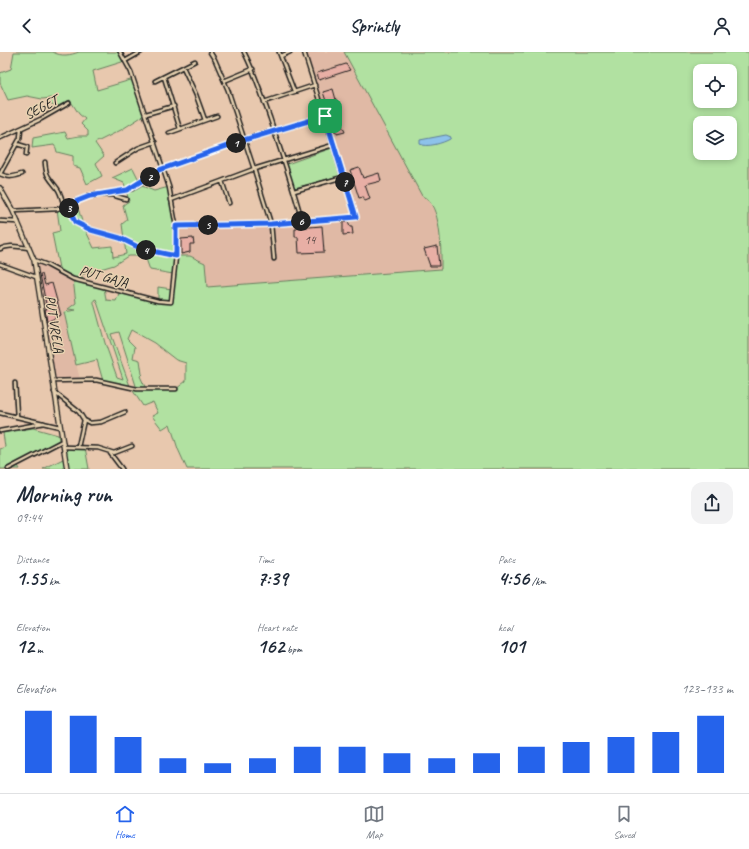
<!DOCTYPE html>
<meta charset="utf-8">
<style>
body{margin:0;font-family:Caveat,sans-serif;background:#f2f2f3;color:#1f2937;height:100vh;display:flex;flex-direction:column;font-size:15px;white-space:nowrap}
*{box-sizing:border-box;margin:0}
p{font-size:13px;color:#747a83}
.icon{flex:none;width:22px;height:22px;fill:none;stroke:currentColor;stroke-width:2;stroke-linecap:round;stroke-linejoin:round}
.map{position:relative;height:417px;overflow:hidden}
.drawer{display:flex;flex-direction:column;background:#fff;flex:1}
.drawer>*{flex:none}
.tools{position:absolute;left:693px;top:12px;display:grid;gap:8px}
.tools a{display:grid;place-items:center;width:44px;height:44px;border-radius:8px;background:#fff;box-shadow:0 2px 6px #0003;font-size:20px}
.pin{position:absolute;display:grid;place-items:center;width:34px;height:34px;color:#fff;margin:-17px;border-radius:8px;box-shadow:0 2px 6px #0006}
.km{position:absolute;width:20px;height:20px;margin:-10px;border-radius:50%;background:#222;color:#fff;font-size:11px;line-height:20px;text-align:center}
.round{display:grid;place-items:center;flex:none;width:42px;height:42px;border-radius:12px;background:#f2f2f3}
.summary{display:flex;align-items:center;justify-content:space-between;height:68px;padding:0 16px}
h1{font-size:22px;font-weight:700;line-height:30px}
.figures{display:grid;grid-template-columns:repeat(3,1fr);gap:6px;height:68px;padding:4px 16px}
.figures div{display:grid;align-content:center}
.figures b{font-size:20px;font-weight:700}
.figures small{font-size:11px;font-weight:400}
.figures p{font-size:11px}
.chart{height:112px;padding:8px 16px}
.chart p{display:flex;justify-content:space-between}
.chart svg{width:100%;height:72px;margin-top:4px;stroke:#2563eb;stroke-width:6}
header{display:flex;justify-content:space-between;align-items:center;height:52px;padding:0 16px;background:#fff;font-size:18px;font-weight:700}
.menu{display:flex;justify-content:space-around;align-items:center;height:56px;border-top:1px solid #e0e1e3;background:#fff;font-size:11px;color:#747a83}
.menu a{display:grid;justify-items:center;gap:2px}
.menu .on{color:#2563eb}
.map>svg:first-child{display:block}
.built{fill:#e0b9a5}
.green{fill:#b1e1a1;stroke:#667e5e;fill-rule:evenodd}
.water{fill:#8dc2eb;stroke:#608098}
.building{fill:#e8afa5;stroke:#1c1c1c}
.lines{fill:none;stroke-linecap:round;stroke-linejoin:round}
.street-casing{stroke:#1c1c1c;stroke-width:5.5}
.secondary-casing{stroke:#1c1c1c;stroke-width:6}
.street{stroke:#e7d1b0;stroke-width:2.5}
.secondary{stroke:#e7d1b0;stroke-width:3.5}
.route-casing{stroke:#fff;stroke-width:8}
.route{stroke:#2563eb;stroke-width:5}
.labels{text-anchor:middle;stroke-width:3;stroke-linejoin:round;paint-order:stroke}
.number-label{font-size:12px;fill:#4f413e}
.street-label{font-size:14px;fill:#1c1c1c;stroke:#e7d1b0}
</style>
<header><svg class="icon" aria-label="back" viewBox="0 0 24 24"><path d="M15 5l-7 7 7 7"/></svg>Sprintly<svg class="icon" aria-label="person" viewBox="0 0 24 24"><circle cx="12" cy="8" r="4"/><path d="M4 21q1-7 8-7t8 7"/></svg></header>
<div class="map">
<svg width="749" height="417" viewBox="0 0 749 417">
<rect width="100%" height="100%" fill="#e8c8ae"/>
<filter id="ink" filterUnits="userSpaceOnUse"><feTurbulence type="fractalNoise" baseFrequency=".025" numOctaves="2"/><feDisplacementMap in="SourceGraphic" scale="8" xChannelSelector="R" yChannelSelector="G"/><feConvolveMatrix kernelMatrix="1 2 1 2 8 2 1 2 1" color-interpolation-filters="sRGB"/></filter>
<g filter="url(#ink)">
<path class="built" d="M303,0H344L402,104L438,166L441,217L206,235L205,211L190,204H176V174L307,171L356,165Z
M34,208L73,227L76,251L64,260L80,328L52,329Z"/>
<path class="green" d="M14,0H53C61,5 71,3 79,0H120L125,9L93,19L97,38L134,27L146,62L121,78L95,91L104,104L96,111L102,124L87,132L80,116L73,114V104L57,100L56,96L54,93L32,96L33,86L65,80L68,86L79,84H88V79L81,72L85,67L79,62L70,48L56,55L50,52L51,46L42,47L27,44L8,48L0,31V21L11,17Z
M344,0H749V417H187L178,397L170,372L162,377L152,364L158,361L153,350L143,354L131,336L137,337L119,280L111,282L130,334L103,329L97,308L76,313L64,260L76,258L68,257L76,251L73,227L60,221L52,181L60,179L57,157L76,149L83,173L94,196L112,194L113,205L126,202L122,172L127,168L123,153L129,149L124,131L112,126L133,116L142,134L154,139L169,135L176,174V204H190L205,211L207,235L441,217C441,198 442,152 422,144ZM700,19H730V49H700ZM700,71H730V101H700ZM128,204H145L150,218L173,222L172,237L158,235V248L120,239L116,249L106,248L104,235C95,232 84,231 80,223L114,213ZM96,247L123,327L117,325L105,291L94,251V248ZM131,278L154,291L176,308L186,311V329L176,337H146L140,324L142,322L140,308L133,306L135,295L127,287Z
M332,96L340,124L294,136L287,112Z
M33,376L58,383L60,392L16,411L20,417H0V397L5,395L3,381Z
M63,395H85L89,417H43L65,406Z"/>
<path class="water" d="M446,83L451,85L450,87C443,91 427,96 420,92V88Z"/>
<path class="building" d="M346,12L350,18L319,28L317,21Z
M333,37L338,55L333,57L332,54L328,55L323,40Z
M339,67L345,80L337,82V80H335L331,69Z
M359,115L363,126L379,121L381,129L365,133L370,147L365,149L363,145L359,146L350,118Z
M343,170H348L350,175H352L353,182L343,183Z
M322,174L324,200L299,201L298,185H295V177H297V176Z
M193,186L194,192H190V200L181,202V187Z
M437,194L439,214H430L424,197Z
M40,222H42L45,233L52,231L61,263L47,270L45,257H47Z"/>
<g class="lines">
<g class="street-casing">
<path id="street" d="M210,0L215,8L228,38L254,117L271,172L274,207
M244,0C255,21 262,44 270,66C281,100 293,134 302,169
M279,0L294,39
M281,4L290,0
M125,9L141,0
M183,15L196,43L205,68
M164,25L180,77
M155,29L195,9
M224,29L253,17
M264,50L315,33
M146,62L174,54
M169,81L217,64
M0,86L41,67L69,51
M17,92L27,95L26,103
M45,110C46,125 49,125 57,136C61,141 62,148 64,154
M115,111L138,96L155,90
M0,122L20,86L21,77
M0,122C9,126 13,125 22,122
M222,129L229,151
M294,139L343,125
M99,143L132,137L159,118L244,88L325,64
M104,143H112L126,147
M171,148L254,117L333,93
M67,153L75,170L91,178L120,186L142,197L176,204
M13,159L57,157L89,144L99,143
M0,169L18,170
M176,174L271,172L356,165L304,0
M0,197C10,192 18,195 29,196
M34,208L47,213L73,227L158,249L171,250L176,204V174L169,135L131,20L120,0
M0,212L36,225
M53,329L96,328L137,337H176
M15,331L17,365
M54,340L79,360L84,368L78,395
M0,361L60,375
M84,368L90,371L101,370L125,360
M0,379L44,371
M64,395L98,396L114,401L132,394
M110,401L122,417
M8,417L62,389"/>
</g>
<g class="secondary-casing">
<path id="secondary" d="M0,136L13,159L34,208L67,417"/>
</g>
<use href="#street" class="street"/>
<use href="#secondary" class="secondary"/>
</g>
</g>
<g class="lines" filter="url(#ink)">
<g class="route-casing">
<path id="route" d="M325,64L356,165L271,172L176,174V204L142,197L120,186L91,178L75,170L67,153L90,144L127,138L159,118L244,88Z"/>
</g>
<use href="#route" class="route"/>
</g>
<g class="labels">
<g class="number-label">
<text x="310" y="192">14</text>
</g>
<g class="street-label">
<text transform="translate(41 55) rotate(-28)" y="5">SEGET</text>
<text transform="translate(104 224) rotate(15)" y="5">PUT GAJA</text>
<text transform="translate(55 272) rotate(81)" y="5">PUT VRELA</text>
</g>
</g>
</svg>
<div class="tools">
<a><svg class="icon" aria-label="locate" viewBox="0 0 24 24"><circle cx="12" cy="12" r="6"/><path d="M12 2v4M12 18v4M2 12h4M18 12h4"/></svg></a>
<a><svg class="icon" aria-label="layers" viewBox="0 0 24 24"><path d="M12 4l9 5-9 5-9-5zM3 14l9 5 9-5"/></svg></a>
</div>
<div class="pin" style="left:325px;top:64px;background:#1e9e55"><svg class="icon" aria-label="arrive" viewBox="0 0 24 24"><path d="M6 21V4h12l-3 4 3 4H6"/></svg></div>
<b class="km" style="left:236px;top:91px">1</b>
<b class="km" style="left:150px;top:125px">2</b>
<b class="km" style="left:69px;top:156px">3</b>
<b class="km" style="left:146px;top:198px">4</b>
<b class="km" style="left:208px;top:173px">5</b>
<b class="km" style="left:301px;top:169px">6</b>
<b class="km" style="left:345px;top:130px">7</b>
</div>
<section class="drawer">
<div class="summary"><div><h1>Morning run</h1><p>09:44</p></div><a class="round"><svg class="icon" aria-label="share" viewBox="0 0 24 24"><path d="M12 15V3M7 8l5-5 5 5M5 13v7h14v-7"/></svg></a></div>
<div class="figures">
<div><p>Distance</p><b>1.55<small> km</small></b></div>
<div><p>Time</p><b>7:39</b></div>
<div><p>Pace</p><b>4:56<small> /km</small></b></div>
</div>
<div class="figures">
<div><p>Elevation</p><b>12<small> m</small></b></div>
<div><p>Heart rate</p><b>162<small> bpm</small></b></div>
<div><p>kcal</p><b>101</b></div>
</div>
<div class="chart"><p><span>Elevation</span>123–133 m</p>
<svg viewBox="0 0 160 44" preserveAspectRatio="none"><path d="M5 44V6M15 44V9M25 44V22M35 44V35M45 44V38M55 44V35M65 44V28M75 44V28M85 44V32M95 44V35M105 44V32M115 44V28M125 44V25M135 44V22M145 44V19M155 44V9"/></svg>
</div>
</section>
<nav class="menu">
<a class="on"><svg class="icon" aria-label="home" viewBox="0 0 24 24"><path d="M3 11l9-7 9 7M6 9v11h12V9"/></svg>Home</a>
<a><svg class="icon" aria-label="map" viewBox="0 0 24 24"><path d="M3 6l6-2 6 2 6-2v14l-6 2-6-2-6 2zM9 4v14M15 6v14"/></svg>Map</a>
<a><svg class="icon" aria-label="saved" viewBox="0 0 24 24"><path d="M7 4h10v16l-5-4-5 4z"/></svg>Saved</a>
</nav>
